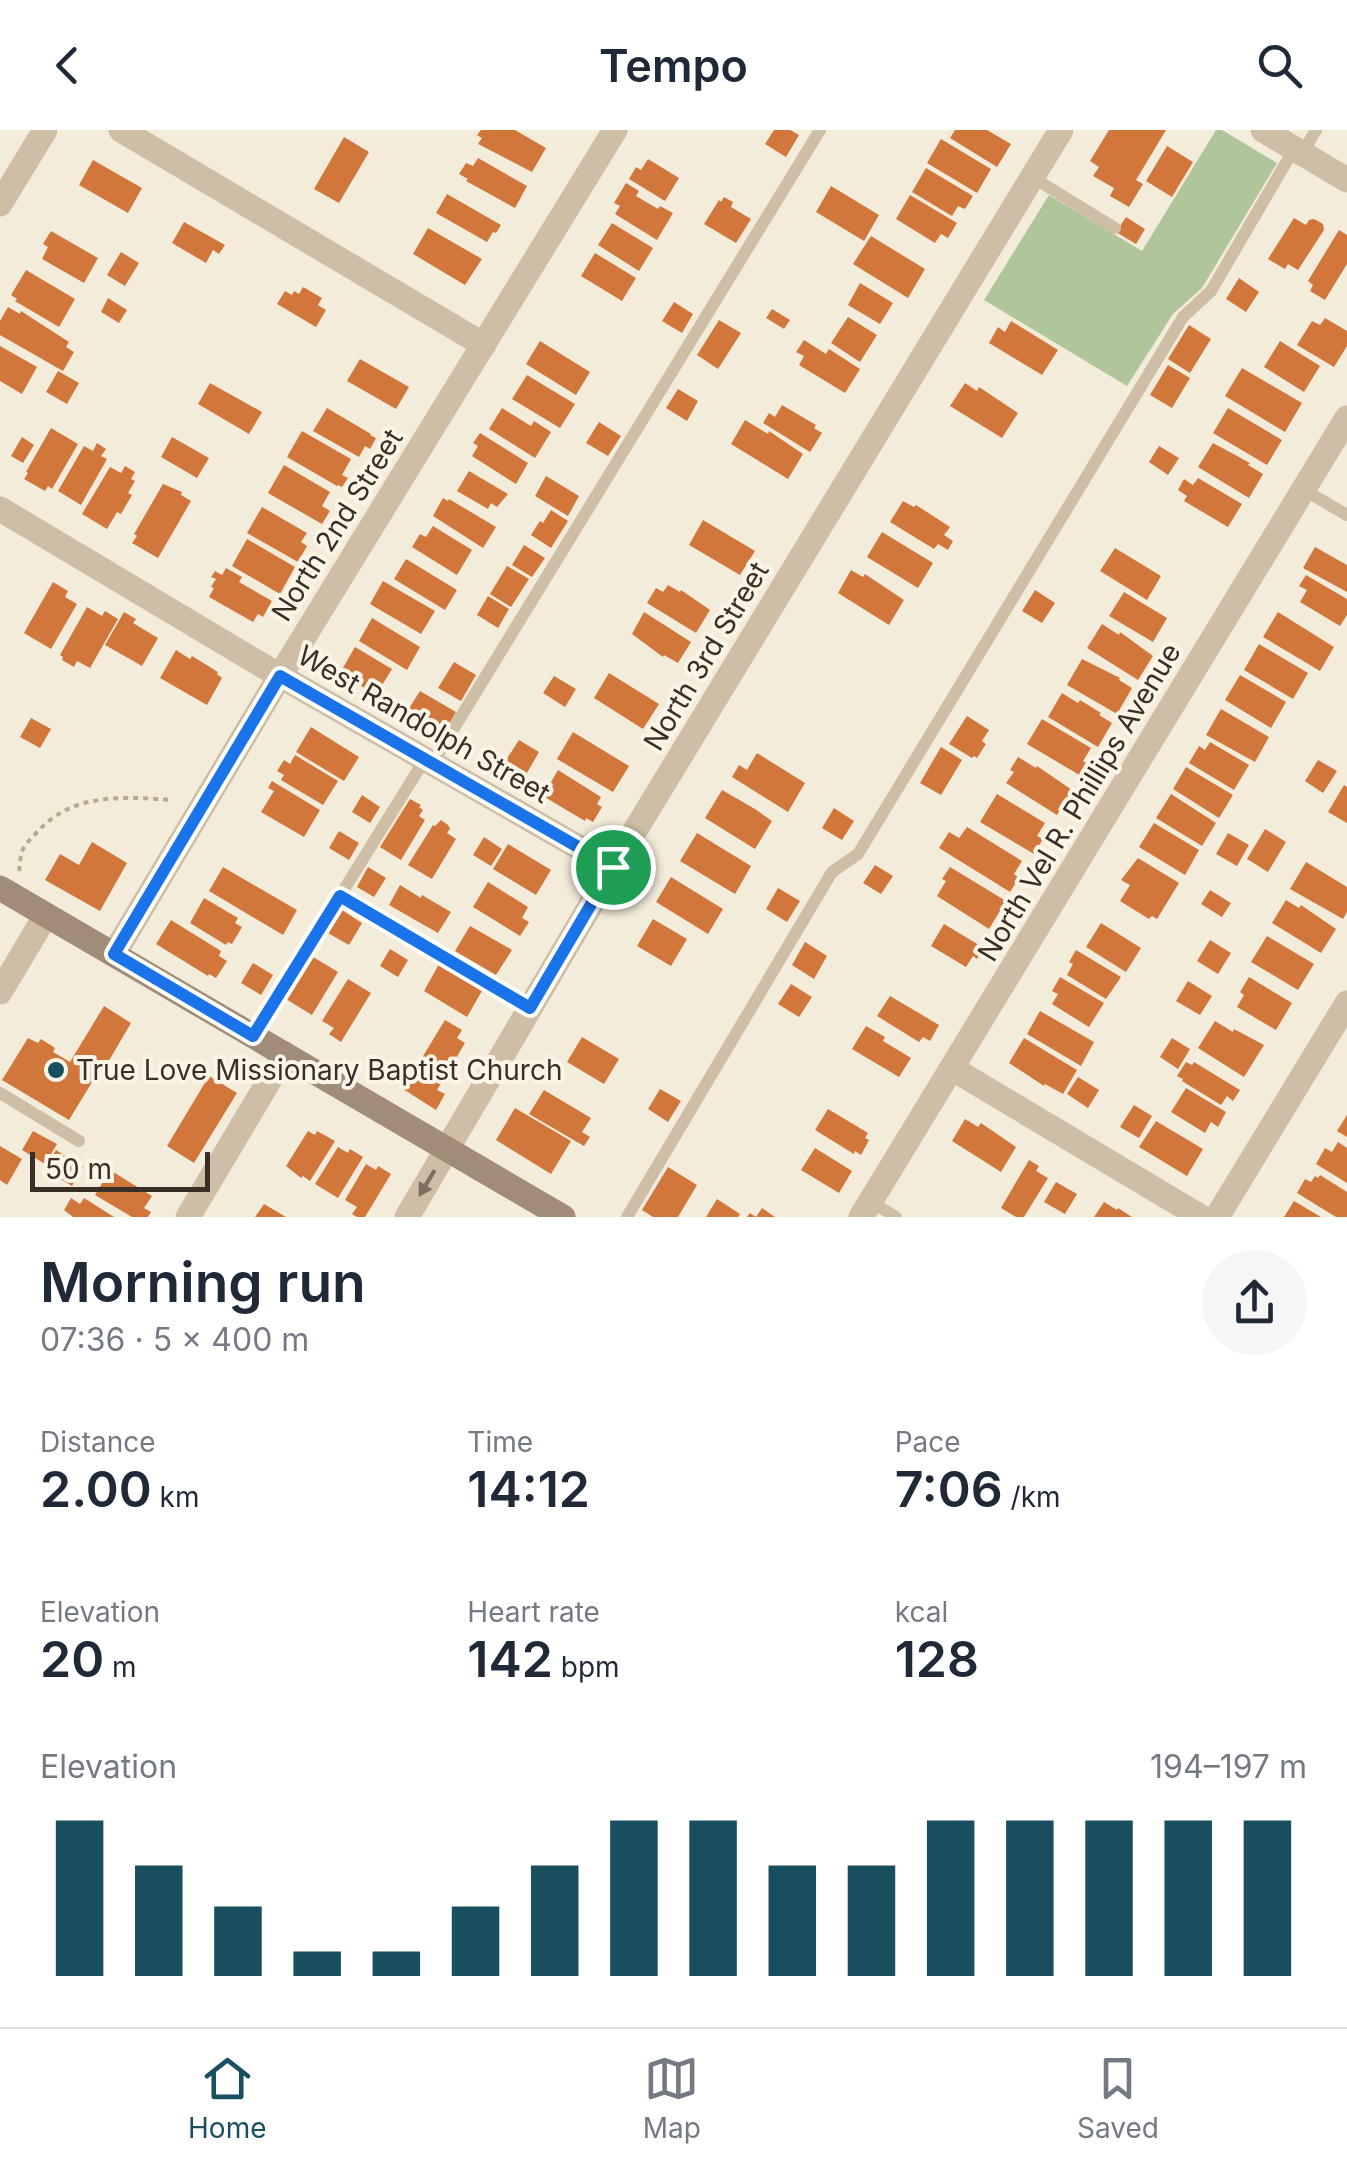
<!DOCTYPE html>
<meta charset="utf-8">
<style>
body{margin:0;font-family:Inter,sans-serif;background:#f6f6f7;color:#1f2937;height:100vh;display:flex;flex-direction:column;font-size:38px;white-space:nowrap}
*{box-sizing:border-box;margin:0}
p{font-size:32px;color:#747a83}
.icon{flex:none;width:55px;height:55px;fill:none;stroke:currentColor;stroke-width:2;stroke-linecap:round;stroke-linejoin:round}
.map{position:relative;height:1087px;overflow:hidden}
.details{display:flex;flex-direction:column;background:#fff;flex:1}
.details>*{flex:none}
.scale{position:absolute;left:30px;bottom:25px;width:180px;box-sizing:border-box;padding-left:10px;border:5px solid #392f27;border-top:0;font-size:28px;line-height:35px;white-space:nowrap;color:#392f27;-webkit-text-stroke:8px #fbf5e8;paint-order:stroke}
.pin{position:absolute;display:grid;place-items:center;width:85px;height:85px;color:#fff;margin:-42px;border:5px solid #fff;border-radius:50%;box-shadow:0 2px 10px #0007}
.round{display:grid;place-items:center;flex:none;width:105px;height:105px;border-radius:52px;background:#f6f6f7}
.summary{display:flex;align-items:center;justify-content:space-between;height:170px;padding:0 40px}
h1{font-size:55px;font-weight:600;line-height:75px}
.metrics{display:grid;grid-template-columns:repeat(3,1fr);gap:15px;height:170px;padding:10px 40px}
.metrics div{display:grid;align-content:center}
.metrics b{font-size:50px;font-weight:600}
.metrics small{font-size:28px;font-weight:400}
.metrics p{font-size:28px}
.chart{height:280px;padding:20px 40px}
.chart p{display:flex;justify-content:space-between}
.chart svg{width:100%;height:180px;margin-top:10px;stroke:#194f5e;stroke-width:6}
header{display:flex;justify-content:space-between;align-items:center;height:130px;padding:0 40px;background:#fff;font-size:45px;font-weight:600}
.tabs{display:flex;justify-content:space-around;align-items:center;height:140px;border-top:2px solid #e0e1e3;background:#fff;font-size:28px;color:#747a83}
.tabs a{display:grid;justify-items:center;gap:5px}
.tabs .selected{color:#194f5e}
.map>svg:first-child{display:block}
.grass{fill:#b0c599}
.building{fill:#d1773c}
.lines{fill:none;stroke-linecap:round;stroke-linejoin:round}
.path{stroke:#b9a88f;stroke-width:4;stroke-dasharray:5 5;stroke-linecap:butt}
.lane{stroke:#cdbea5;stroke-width:12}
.street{stroke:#cdbea5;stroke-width:25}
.secondary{stroke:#a18d77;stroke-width:25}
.oneway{fill:#7c6f60}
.route-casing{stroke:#fff;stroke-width:20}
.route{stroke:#1a73e8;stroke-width:12}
.poi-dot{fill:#194f5e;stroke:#fbf5e8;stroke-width:4}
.labels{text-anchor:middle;stroke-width:8;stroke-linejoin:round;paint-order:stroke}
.street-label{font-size:28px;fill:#392f27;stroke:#fbf5e8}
.poi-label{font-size:28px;fill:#392f27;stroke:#fbf5e8;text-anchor:start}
</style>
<header><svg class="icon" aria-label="back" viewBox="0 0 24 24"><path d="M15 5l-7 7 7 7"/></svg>Tempo<svg class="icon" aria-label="search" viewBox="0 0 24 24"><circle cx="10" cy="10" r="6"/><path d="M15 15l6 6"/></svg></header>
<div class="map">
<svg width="1347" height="1087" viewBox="0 0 1347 1087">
<rect width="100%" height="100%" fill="#f4ecdb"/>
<path class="grass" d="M1216,0H1222L1277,33L1202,158L1173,184L1127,256L984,170L1049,65L1142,121Z"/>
<path class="building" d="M481,0H515L546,18L532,42L478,14L482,8L477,5Z
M774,0H790L799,5L786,27L765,14Z
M955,0H987L1011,14L997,37L950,8Z
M1109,0H1166L1136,50L1143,54L1129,77L1110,66L1114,58L1093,46L1099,37L1090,31Z
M344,7L369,22L339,73L314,59Z
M941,9L991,39L977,63L927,33Z
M1167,16L1193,32L1172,67L1146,51Z
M478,28L527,56L515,78L466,51L468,49L459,44L466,33L473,36Z
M648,29L679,48L665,71L629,49L636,37L641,40Z
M93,30L142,58L128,83L79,55Z
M926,38L973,66L965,79L958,76L952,86L912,62Z
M626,53L639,61L636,66L658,79L660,76L673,83L657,110L615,84L620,76L614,73Z
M831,56L879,85L864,111L816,82Z
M447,64L501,95L496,103L493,102L487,112L436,83Z
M910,65L957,93L948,108L941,104L935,113L896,89Z
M724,67L733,72L731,77L751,89L736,113L704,94L719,70L721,72Z
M1126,87L1145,99L1136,114L1116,102Z
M1294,88L1306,95L1309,90L1314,89L1323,94L1324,100L1298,140L1288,134L1285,139L1268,129Z
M184,92L225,115L219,124L213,120L206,133L172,113Z
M612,93L653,118L639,141L598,115Z
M428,98L482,129L465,155L413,124Z
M1339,100L1347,105V134L1325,170L1310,161L1313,155L1308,151Z
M51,101L98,128L84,153L42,129L48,117L43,114Z
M871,106L925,139L908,168L853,134Z
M121,122L139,133L125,156L107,145Z
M595,123L636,148L622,171L581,146Z
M26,140L75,169L59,197L15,171L17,169L11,165Z
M1239,148L1259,162L1246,182L1226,169Z
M860,153L893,173L880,194L848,175Z
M303,157L322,168L318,175L326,180L316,197L277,174L285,161L292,165L294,161L299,164Z
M108,168L127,180L119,193L101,182Z
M674,172L693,184L682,203L662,191Z
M8,177L20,184L21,181L69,212L66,217L74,222L63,241L0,205V191Z
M772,179L790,190L784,199L766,188Z
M848,187L877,205L860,232L831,213Z
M1325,188L1347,201V216L1334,237L1297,215L1312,191L1320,195Z
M719,190L741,203L718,239L697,225Z
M1011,191L1058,220L1042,245L989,213L998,197L1005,202Z
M1189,195L1211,209L1190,243L1168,229Z
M804,210L826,224L829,219L860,239L845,263L799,235L804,226L796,222Z
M540,211L590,242L576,265L526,234Z
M1280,211L1320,236L1304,262L1264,237Z
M0,216L37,237L22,264L0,251Z
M360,229L409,257L396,279L347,251Z
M1168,235L1190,248L1172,278L1150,265Z
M1242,238L1302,273L1285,302L1225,266Z
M58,241L79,253L67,274L46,262Z
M527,245L575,274L560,298L512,269Z
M210,253L262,282L249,304L198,274Z
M965,253L977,261L979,257L1018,283L1002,308L950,276Z
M678,259L698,271L687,291L666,278Z
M782,275L816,295L814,298L822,303L810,322L763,293L769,283L775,287Z
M327,278L371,304L370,305L376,308L370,319L365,316L359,327L313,301Z
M502,278L531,296L534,291L551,302L535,328L489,299Z
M1228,278L1282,310L1267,335L1213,303Z
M745,290L768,304L769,301L803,324L788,349L731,314Z
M599,292L621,306L608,326L586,313Z
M51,298L78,314L52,359L48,356L45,361L24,349L28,343L26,342Z
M302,301L351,329L342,345L348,348L342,357L338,355L337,356L287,327Z
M480,303L528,333L516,354L472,326L478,316L473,313Z
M22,307L34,315L23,333L11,326Z
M172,307L209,328L197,348L161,327Z
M97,313L106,319L101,326L107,329L81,375L58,361L84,316L93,321Z
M1213,313L1250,333L1248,335L1263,344L1249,368L1198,337Z
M1159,316L1179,328L1168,345L1149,332Z
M284,335L330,362L322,376L330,381L322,394L268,363Z
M125,336L135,342L131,349L135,351L128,363L132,365L121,384L117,382L107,399L82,384L110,337L121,343Z
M469,341L508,364L497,377L491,373L488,379L457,361Z
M546,346L579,366L568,386L535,366Z
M1198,348L1242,374L1228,397L1184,371L1187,366L1178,360L1184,349L1193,355Z
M163,354L182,362L181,365L191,371L158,428L132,413L137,406L134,404Z
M443,368L448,371L449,369L496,397L483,418L433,386Z
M903,371L914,377L916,375L950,397L944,405L953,411L948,420L938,414L934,419L890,392Z
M262,377L307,403L301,412L307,416L298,432L247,403Z
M551,380L568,391L551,418L531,405L540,391L543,393Z
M703,390L755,421L740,445L689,415Z
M433,396L472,420L457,445L412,417L420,404L426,407Z
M882,402L933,433L918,458L867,427Z
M247,409L295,437L280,464L232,436Z
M524,415L545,428L532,447L512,435Z
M1315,417L1347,435V462L1303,438Z
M1115,418L1161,446L1147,470L1100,441Z
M406,429L457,460L445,480L394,449Z
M507,436L529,449L511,477L490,464Z
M226,438L242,447L239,452L272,471L263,487L258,484L253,492L209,467L214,458L211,457L216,449L211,447L215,441L222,445Z
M851,440L863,447L865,444L904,470L889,495L838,463Z
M1306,445L1347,469V485L1340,496L1300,472L1307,460L1299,456Z
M383,451L435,481L421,504L370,474Z
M53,452L68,461L65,467L77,474L51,519L24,503Z
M668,455L680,462L681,460L710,480L696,503L647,473L656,458L663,462Z
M1035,460L1055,473L1042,493L1022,481Z
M1124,462L1167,488L1153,512L1109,486Z
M488,466L509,479L498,498L477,485Z
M87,477L102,486L105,481L118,489L90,538L77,531L74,537L62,530L63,527L60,525Z
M124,482L136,489L133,493L158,508L142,536L105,515Z
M644,482L691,512L678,533L664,525L663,527L632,504Z
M1278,482L1334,517L1320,541L1263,507Z
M372,488L420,517L407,540L359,511Z
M1102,494L1119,505L1120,502L1153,526L1138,550L1087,518Z
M1259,514L1308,543L1293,569L1244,540Z
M355,517L392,539L376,565L340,543Z
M176,520L190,529L192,526L218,542L217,544L222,548L207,575L160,548Z
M1082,529L1120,548L1119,550L1132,558L1117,584L1067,555Z
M454,532L476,545L461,571L438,558Z
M609,543L659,574L643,599L594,568Z
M1240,545L1286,572L1271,598L1225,570Z
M554,546L576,559L565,577L543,563Z
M420,561L456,582L444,603L408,580Z
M1062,563L1078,573L1080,570L1101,583L1099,585L1112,593L1098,617L1048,587Z
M1221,579L1269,607L1255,632L1206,605Z
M967,586L989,600L982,611L986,614L977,628L974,626L972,628L949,614Z
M31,588L51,599L40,618L20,607Z
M1042,589L1091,618L1083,631L1088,634L1081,646L1027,614Z
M311,597L359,627L344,651L296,622Z
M573,602L629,636L613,662L557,629Z
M519,610L539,622L527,643L506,630Z
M1210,612L1249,635L1234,660L1189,633L1199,616L1205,620Z
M941,617L962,630L941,665L920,653Z
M757,623L805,653L788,682L732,647L739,635L747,640Z
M295,625L338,651L323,675L281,650L284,645L277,641L284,630L290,634Z
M1018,627L1036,638L1037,636L1072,660L1057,685L1006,653L1014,642L1010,640Z
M1318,630L1337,641L1323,663L1305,651Z
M1186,637L1233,665L1219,688L1173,659Z
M558,640L601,667L597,674L602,677L593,692L586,688L585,691L543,666Z
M272,651L320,680L304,707L261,682L274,661L268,658Z
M1344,655L1347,657V693L1328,682Z
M722,660L755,679L772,691L755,719L705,688Z
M997,664L1045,693L1037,706L1043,709L1034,724L980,692Z
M1171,664L1216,693L1202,716L1156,688Z
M362,665L380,677L370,693L352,682Z
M410,669L421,675L419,677L423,680L419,686L425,690L401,730L380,717Z
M834,678L854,691L842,710L822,698Z
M441,690L448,695L450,699L447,703L456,709L432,749L408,735L433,695L435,696Z
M1154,693L1199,720L1185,745L1139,717Z
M967,697L1022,731L1014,744L1019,748L1010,762L939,718L949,702L959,708Z
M1265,699L1286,712L1268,742L1247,729Z
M339,701L359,713L349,730L329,718Z
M697,703L751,736L735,764L680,731Z
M1228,703L1249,715L1237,736L1216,724Z
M484,707L502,719L491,736L473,725Z
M92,712L127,733L100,781L45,750L60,724L79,735Z
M508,714L551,740L536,765L493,739Z
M1138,728L1179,753L1157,789L1152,786L1149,789L1120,771L1130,755L1121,750Z
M1306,732L1347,757V782L1343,789L1290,759Z
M875,735L893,746L881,764L863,753Z
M223,737L297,780L283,805L209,761Z
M368,737L386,748L374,767L357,757Z
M950,737L1006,771L989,799L937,766L946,751L942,749Z
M671,747L723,779L708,804L656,772Z
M488,752L528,777L522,788L529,792L520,806L473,777Z
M400,755L421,768L422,765L451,782L438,803L389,775Z
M778,758L800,771L787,792L766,779Z
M1210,760L1231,773L1222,787L1201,774Z
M204,768L238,788L235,793L242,797L232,814L228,812L226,815L190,793Z
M1286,770L1299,778L1301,775L1336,799L1321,823L1272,793Z
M342,780L362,793L349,815L328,803Z
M653,789L687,809L671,836L637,816Z
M171,790L221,821L219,826L227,831L216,848L209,844L208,846L156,814Z
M1101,793L1141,818L1126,842L1086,817Z
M944,794L984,818L977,829L973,826L966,837L931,816Z
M470,796L512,820L496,845L455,821Z
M1267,806L1314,834L1298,860L1251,832Z
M1210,810L1231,823L1218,844L1197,831Z
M805,812L827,826L814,849L792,835Z
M390,819L408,830L398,847L380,836Z
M1076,820L1121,847L1106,869L1067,845L1073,834L1069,832Z
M313,827L338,842L312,885L286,869Z
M253,833L273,845L261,865L241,853Z
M439,834L483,859L467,887L424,861Z
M1060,847L1104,873L1089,897L1052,874L1058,864L1052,861Z
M1249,847L1292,873L1276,900L1237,877L1244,865L1240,862Z
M348,849L371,863L341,912L329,904L334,898L322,891Z
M1188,851L1212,866L1200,885L1176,871Z
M791,854L812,867L799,887L778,874Z
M890,866L939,895L930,911L923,907L919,912L877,886Z
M104,876L131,893L97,951L94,949L69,990L2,950L28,908L38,913L41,909L55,918L53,922L70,932Z
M1040,881L1094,912L1081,936L1027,904Z
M445,890L462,900L457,908L465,913L437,960L445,964L436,980L403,959Z
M1215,891L1233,902L1234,899L1264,915L1244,947L1198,918Z
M866,896L885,907L883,911L911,928L899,947L852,919Z
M582,907L619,929L604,954L567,932Z
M1024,908L1077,940L1063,964L1045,954L1044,956L1009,933Z
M1172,908L1190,919L1178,939L1160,927Z
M1186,932L1192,935L1194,932L1240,960L1233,971L1227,966L1221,975L1182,951L1183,949L1177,946Z
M209,946L237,963L194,1033L167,1016Z
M1078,947L1099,960L1088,978L1067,964Z
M1186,958L1226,982L1218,997L1211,992L1205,1003L1171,982Z
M660,959L681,971L668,992L648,979Z
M544,960L591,988L582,1002L590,1007L584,1016L529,984Z
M1134,975L1152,986L1139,1008L1120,997Z
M515,978L571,1011L551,1044L496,1010Z
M828,979L868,1003L865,1008L869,1010L861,1025L855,1021L854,1024L815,1000Z
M1347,985V1007L1337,1001Z
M965,989L978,997L981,993L1016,1017L1001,1042L952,1011Z
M1156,991L1203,1019L1187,1046L1139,1017Z
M33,1001L57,1014L45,1034L22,1020Z
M308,1001L315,1005L317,1001L335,1011L310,1051L303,1046L301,1048L286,1036Z
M1338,1012L1347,1018V1053L1316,1034L1325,1018L1332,1022Z
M0,1016L22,1029L7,1055L0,1050Z
M338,1017L348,1023L350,1019L363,1027L338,1068L315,1054Z
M815,1018L852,1041L839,1063L801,1040Z
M56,1020L83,1037L72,1056L44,1039Z
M1029,1030L1039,1036L1036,1041L1048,1048L1024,1087H1016L1001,1078Z
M366,1034L376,1040L378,1036L391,1044L365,1087H357L352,1084L357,1077L345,1070Z
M668,1037L697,1055L678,1087H653L642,1080Z
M110,1040L152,1066L144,1078L151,1082L148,1087H132L95,1065Z
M1320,1045L1347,1062V1087H1336L1297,1063L1305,1049L1311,1052L1315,1046L1318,1048Z
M1056,1052L1077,1064L1065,1084L1044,1072Z
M71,1068L80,1074L84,1068L114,1087H73L64,1080Z
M717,1069L740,1084L738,1087H706Z
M1294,1071L1321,1087H1284Z
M1104,1072L1117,1080L1118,1078L1132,1087H1094Z
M264,1074L286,1087H255Z
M762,1078L775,1087H747L750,1083L756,1087Z"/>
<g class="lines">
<path class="path" d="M19,741C20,736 20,730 21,725C22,716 33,707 39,700C75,662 125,667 173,670"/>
<path class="lane" d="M1302,24L1316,0
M1032,47L1115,98
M1304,360L1347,385
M432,634L820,0
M340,766L530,878
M253,906L425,629
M0,963L79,1011
M870,1071L896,1087
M627,1087L832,742L858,724L1183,187L1211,161L1294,19"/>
<path class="street" d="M121,0L484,215
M1263,0L1347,50
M0,74L45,0
M0,379L280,546L613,737
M114,824L280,546L615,0
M0,862L46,785
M953,939L1201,1087
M188,1087L285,924
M407,1087L622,722L1061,0
M861,1087L1347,288
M1217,1087L1347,873"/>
<path class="secondary" d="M0,758L563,1087"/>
</g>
<defs><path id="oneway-solid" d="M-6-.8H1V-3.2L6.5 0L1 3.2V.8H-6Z" transform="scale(2.5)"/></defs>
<use class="oneway" href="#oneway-solid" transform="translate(427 1053) rotate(121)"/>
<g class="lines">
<g class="route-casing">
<path id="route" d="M280,546L613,737L530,878L340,766L253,906L114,824Z"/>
</g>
<use href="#route" class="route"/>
</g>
<circle class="poi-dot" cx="56" cy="940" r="10"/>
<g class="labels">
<g class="street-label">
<text transform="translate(337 395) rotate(-58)" y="10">North 2nd Street</text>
<text transform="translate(706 526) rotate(-59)" y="10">North 3rd Street</text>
<text transform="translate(424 594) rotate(30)" y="10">West Randolph Street</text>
<text transform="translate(1079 672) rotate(-59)" y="10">North Vel R. Phillips Avenue</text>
</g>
<g class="poi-label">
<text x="76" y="950">True Love Missionary Baptist Church</text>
</g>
</g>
</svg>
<div class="scale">50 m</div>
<div class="pin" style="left:613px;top:737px;background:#1e9e55"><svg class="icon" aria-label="arrive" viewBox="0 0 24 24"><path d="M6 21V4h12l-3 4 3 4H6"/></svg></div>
</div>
<section class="details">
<div class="summary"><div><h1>Morning run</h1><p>07:36 · 5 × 400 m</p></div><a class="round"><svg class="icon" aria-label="share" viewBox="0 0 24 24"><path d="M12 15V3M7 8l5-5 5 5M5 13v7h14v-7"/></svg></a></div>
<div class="metrics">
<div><p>Distance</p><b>2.00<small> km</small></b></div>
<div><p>Time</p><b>14:12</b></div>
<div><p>Pace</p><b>7:06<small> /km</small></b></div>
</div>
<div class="metrics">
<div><p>Elevation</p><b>20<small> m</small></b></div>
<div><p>Heart rate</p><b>142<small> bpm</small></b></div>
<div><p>kcal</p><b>128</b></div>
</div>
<div class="chart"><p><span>Elevation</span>194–197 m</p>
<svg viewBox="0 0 160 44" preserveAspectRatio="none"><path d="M5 44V6M15 44V17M25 44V27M35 44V38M45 44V38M55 44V27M65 44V17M75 44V6M85 44V6M95 44V17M105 44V17M115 44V6M125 44V6M135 44V6M145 44V6M155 44V6"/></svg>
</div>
</section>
<nav class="tabs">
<a class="selected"><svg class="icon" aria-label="home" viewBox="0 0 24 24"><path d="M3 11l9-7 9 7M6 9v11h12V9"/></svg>Home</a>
<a><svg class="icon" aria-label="map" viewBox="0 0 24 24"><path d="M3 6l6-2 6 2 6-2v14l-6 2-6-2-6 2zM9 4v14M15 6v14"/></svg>Map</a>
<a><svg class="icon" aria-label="saved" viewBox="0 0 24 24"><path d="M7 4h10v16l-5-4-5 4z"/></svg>Saved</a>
</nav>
